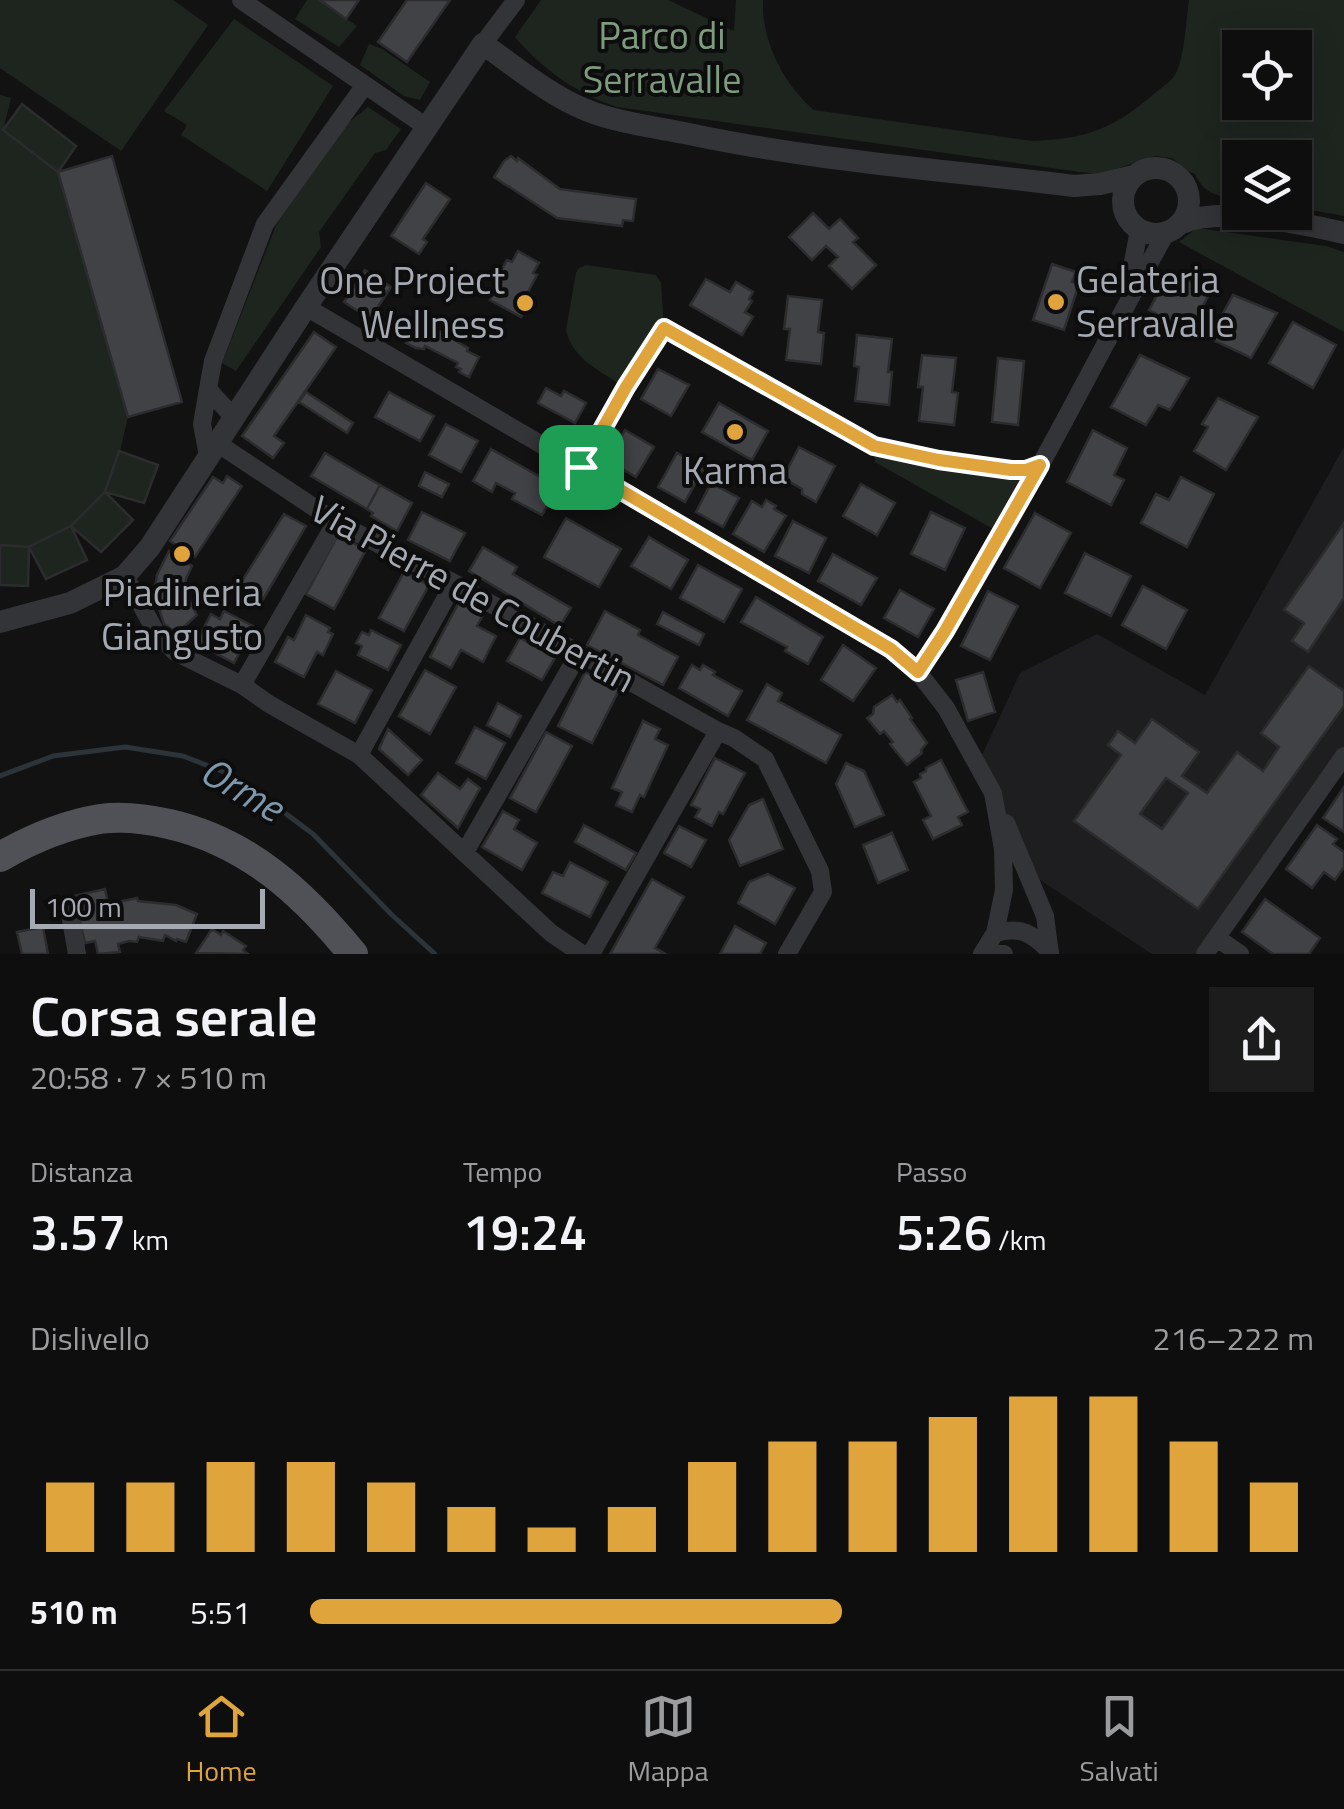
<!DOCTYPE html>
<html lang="it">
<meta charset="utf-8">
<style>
body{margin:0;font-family:"Titillium Web",sans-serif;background:#1c1c1c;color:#f1f3f6;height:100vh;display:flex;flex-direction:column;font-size:38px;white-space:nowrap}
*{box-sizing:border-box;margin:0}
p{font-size:32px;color:#9b9c9e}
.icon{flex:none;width:55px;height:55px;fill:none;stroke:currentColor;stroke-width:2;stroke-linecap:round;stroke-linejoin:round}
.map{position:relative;height:954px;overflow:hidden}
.drawer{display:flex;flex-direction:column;background:#0e0e0e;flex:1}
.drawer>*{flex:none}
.tools{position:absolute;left:1222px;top:30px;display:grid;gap:20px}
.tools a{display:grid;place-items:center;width:90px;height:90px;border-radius:0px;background:#0e0e0e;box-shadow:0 5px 25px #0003,0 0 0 2px #2e2e2e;font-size:50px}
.scale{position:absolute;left:30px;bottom:25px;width:235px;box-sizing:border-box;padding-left:10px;border:5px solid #a4a9b2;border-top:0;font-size:28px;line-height:35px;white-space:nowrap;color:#a4a9b2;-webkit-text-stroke:8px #0d0d0e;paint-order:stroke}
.pin{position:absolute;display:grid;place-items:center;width:85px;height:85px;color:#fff;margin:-42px;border-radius:20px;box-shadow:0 5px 15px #0006}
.round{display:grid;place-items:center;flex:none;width:105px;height:105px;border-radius:0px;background:#1c1c1c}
.summary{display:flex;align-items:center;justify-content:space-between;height:170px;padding:0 30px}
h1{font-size:55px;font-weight:600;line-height:75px}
.stats{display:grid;grid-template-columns:repeat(3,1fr);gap:15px;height:170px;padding:10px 30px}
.stats div{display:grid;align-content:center}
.stats b{font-size:50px;font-weight:600}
.stats small{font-size:28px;font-weight:400}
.stats p{font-size:28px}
.chart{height:280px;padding:20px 30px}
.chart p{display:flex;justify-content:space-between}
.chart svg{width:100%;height:180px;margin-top:10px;stroke:#e0a43d;stroke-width:6}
ul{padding:0 30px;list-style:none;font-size:32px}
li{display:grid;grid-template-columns:160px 120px 1fr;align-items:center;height:75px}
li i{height:25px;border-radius:12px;background:#e0a43d}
.menu{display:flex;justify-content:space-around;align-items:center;height:140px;border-top:2px solid #2e2e2e;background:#0e0e0e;font-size:28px;color:#9b9c9e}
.menu a{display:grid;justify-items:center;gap:5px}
.menu .on{color:#e0a43d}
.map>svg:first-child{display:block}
.built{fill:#1e1e20}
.green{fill:#1e251f;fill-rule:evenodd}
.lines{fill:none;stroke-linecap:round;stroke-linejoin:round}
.stream{stroke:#2c343a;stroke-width:5}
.building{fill:#414246;stroke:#2c2c2f;stroke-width:2.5;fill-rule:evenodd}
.minor{stroke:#333438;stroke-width:18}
.tertiary{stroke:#333438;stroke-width:22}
.primary{stroke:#4f5156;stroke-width:30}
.route-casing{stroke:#fff;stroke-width:20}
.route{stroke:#e0a43d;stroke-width:12}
.poi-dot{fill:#e0a43d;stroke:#0d0d0e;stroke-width:4}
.labels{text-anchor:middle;stroke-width:8;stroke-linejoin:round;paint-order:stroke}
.park-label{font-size:38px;fill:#7d9c7e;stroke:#0d0d0e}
.poi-label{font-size:38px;fill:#a4a9b2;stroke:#0d0d0e}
.street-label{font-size:38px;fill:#a4a9b2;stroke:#0d0d0e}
.water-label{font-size:40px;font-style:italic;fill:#7e97ab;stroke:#0d0d0e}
</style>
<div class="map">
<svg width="1344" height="954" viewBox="0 0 1344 954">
<rect width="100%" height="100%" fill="#121213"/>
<path class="built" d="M1344,447V756L1204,954H1152L1025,870L977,766L1020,673L1097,634L1205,695Z"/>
<path class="green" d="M0,0H173L208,25L121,151L0,68Z
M307,0H318L357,26L339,47L295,19Z
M541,0H668L734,31L736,0H763C761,40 784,85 814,110L1032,141C1087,139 1113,129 1155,93C1163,86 1173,81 1177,71C1185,53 1186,20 1189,0H1344V216L1295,207V158H1240V199C1219,196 1204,195 1195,174L1188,171L1172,158L1155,156L1101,174L1080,172L617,107C577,94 542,69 515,37ZM1240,48H1295V102H1240Z
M234,19L333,86L267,191L181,135L187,125L164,111Z
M369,44L382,49L430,82L420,100L404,96L360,65Z
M0,95L11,98L4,127L22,104L76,146L60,171L112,156L182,402L128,417L120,451L158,465L144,503L107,493L133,520L101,552L73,529L87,560L46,579L30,549L28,586L0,585Z
M368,107L401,129L386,150L375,153L319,232L321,247L236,371L222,363L277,223L343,127Z
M1197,228L1326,246L1344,252V332L1179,242Z
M586,265L656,275L661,283L664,328L625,387C602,372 572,359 566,330L576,273L579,268Z
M874,446L1040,465L1002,534L875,462Z"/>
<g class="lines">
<path class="stream" d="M0,776L53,756L125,747L183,756L237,777L313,834L392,915L435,954"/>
</g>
<path class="building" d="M320,0H359L346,19Z
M407,0H450L407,62L378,42Z
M22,104L76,146L58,172L3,130Z
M22,104L76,146L58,172L3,130Z
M112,156L182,402L128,417L58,172Z
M511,156L517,161L518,158L560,189L636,199L633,221L623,220L622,226L557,218L494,177L504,161Z
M426,183L450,199L423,239L427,242L419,254L391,236Z
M813,213L829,229L840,219L858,238L853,242L876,265L852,289L829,266L838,257L826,246L812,260L789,237Z
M518,251L539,263L533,273L537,275L528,292L533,295L521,317L490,300L500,281L496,279L507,260L512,262Z
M1052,264L1076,272L1072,282L1079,284L1064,330L1033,320Z
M365,270L391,287L370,319L344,302Z
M1170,271L1210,292L1190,332L1149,310Z
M706,279L730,292L736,282L753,292L749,299L752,301L745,312L753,317L742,335L690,305Z
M1233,295L1277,313L1251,358L1209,338Z
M788,296L822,300L818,332L824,333L821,364L786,360L790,329H784Z
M1293,322L1336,345L1313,388L1269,363Z
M418,323L429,329L431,326L468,348L467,351L479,357L469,377L459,372L461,369L456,367L458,363L425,346L424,349L416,348L406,343Z
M314,332L336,347L274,436L284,443L273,458L242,436Z
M857,335L892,339L888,372H892L889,405L855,401L859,367L854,366Z
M922,355L956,358L952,392L958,393L954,425L919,421L923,387H918Z
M1140,355L1189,378L1170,410L1158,405L1146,425L1111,407Z
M998,358L1024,361L1018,425L992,422Z
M658,369L689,385L671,416L641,399Z
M546,388L561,396L564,391L586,403L575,423L538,403Z
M306,392L353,423L347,433L299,402Z
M389,392L434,416L420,441L375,417Z
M1218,398L1258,417L1226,470L1194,451L1208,427L1202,424Z
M719,403L768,431L752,460L702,432Z
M446,424L478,441L461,472L429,455Z
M625,430L654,447L636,477L607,460Z
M1093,430L1127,448L1114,475L1124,480L1111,505L1067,482Z
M799,447L835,466L816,502L802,494V489L783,478Z
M491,449L558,487L542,515L512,499L515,493L496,483L492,492L473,481Z
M119,451L158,465L144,503L105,492Z
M119,451L158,465L144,503L105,492Z
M325,453L380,485L367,509L311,476Z
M677,453L704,468L685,502L658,487Z
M425,472L449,484L442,497L419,486Z
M227,476L242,486L195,557L170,541L213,477L223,483Z
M1181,477L1214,494L1187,547L1141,523L1156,494L1169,500Z
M711,483L739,498L723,527L696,512Z
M861,484L895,503L877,535L843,516Z
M380,485L412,503L397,531L371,516L373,513L367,509Z
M105,492L133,520L101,552L71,526Z
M105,492L133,520L101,552L71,526Z
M766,500L776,506L774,509L786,516L764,552L733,534L752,501L762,507Z
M422,512L465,533L450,561L408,540Z
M931,512L965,528L945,570L911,554Z
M1035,513L1071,533L1040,588L1004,568Z
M284,514L306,526L261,603L237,589Z
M566,518L621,549L599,587L544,557Z
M793,521L826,538L809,573L775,556Z
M1344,523V598L1308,652L1292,641L1304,623L1284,610Z
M71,526L87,560L46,579L29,547Z
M71,526L87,560L46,579L29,547Z
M338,535L366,550L334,609L306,594Z
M649,537L688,560L671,589L631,566Z
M0,545L29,547L28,586L0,585Z
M0,545L29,547L28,586L0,585Z
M483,547L517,567L513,574L571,608L560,626L469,571Z
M169,551L192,566L186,579L185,593L197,615L177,633L164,624L154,593L157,575Z
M1085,553L1131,576L1111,616L1065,593Z
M833,554L877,578L861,605L818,581Z
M698,565L742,589L724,622L680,598Z
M404,572L429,585L404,631L379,618Z
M1143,586L1187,610L1166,649L1122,625Z
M900,590L934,609L918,637L884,618Z
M988,591L1018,606L990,660L961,646Z
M756,597L823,637L808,664L785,651L787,647L741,622Z
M459,602L483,615L477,626L496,636L483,662L461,650L451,668L430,657Z
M224,611L253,626L234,663L196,643L211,614L220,619Z
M605,611L640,630L638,635L678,657L663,685L587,645Z
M663,612L704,634L699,645L657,624Z
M306,615L330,628L328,632L333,634L323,655L317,652L304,677L275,662L288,637L294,640Z
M371,630L401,645L388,670L358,655L362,646L356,643L362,632L369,635Z
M520,638L555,658L542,680L507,661Z
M843,645L876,668L853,701L821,680Z
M692,665L700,670L703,665L715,672L713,675L742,691L728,716L679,688Z
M1309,666L1344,691V706L1198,909L1074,821L1121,755L1108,745L1118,731L1135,743L1152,719L1199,752L1182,776L1207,793L1237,752L1263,771L1279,747L1261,733ZM1166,778L1188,793L1162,829L1140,814Z
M425,670L456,687L430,734L399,716Z
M336,671L372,690L355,723L318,704Z
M585,672L619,690L592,743L558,726Z
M983,672L995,712L968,721L956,680Z
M767,684L782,693L778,701L841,735L826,763L747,720Z
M892,695L897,702L900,700L912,718L910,719L927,743L921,750L922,753L907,765L890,744L893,742L884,731L880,734L867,718L873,714L874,707Z
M498,703L521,716L510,737L487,725Z
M643,721L660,729L655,739L668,745L644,797L640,795L632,812L616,805L622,792L612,788Z
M475,727L505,743L486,779L456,763Z
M388,729L422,760L408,775L379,749Z
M546,732L572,746L536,812L510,798Z
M715,758L745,773L723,814L719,812L712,826L695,817L700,809L691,805Z
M941,760L968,812L958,817L962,825L933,839L923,820L931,816L914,782L921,778L920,774L926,771V768Z
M846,763L864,771L884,815L855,827L836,784Z
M438,773L460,789L468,779L480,788L458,828L421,795Z
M1344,787V832L1323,818Z
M763,799L783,849L740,866L729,840L749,805Z
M503,811L519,820L514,829L537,843L522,870L482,847Z
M584,825L636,853L626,870L575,842Z
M1317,825L1337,839L1333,844L1344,852V867L1335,880L1324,872L1312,888L1286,869Z
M679,826L706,840L691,867L664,853Z
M892,833L908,870L878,883L863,845Z
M570,862L608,882L590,917L542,893L553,872L563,876Z
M768,874L795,888L775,924L738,903L749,882Z
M652,879L684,897L655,948L666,954H610Z
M105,889L109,909L116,908L114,903L137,898L138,901L176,905L197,914L186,942L177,939L176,941L165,935L163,941L139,937L137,942L129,941L118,944L120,952L98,954L95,941L85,943L74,896Z
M1265,899L1320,938L1309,954H1273L1242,932Z
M735,926L766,943L760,954H720Z
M43,927L48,954H22L17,932Z
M212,929L221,935L223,931L246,946L243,950L248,954L196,953Z"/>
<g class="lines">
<path class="minor" d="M241,0L428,128
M483,44L516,0
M1128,289L1139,230
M306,307L891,649L918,672L946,708L993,793L1003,849L1004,890L995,933L982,954
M208,389L202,424L208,456
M234,418L208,389L213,361L265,224L365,85
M217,443L336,522L454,583L718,731L734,738L765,759L820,871L823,892L787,954
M581,467L625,387L664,328L874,446L939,460L1011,470H1025L1040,465
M125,576L157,634L175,652L242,685L269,704L359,755L551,933L582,954
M918,672C1011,532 1084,379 1166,233
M242,685L336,522
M359,755L454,583
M1006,823L1045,916L1050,954
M465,852L579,653
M70,914L77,954
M995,933C1020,926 1033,933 1050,952
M1217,938L1240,954
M984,951L1004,954
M591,954L718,731
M1205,954L1344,756"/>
<path class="tertiary" d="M1123 201a33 33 0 1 1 66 0a33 33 0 1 1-66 0Z
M1181,223C1222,206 1301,223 1344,233
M0,622L70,603L125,576L150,547L306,307L483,44C516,67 549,95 586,110C618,123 655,127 689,134C816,161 946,170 1074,186L1100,184L1134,176"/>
<path class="primary" d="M0,857C31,839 64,825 100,819C122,816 147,819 169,824C248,842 303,893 353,954"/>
</g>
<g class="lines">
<g class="route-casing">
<path id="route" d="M664,328L874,446L939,460L1011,470H1026L1040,465L945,631L918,672L891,649L581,467L626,387Z"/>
</g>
<use href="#route" class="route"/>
</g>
<g class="poi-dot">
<circle cx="1056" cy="302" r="10"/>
<circle cx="525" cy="303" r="10"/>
<circle cx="735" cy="432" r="10"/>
<circle cx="182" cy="554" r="10"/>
</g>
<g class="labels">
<g class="park-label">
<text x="662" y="49">Parco di<tspan x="662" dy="44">Serravalle</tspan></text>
</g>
<g class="poi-label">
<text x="1076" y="293" text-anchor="start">Gelateria<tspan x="1076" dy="44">Serravalle</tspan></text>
<text x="505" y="294" text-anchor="end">One Project<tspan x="505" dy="44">Wellness</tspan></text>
<text x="735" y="484">Karma</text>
<text x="182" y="606">Piadineria<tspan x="182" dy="44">Giangusto</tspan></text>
</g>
<g class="street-label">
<text transform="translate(473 594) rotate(29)" y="13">Via Pierre de Coubertin</text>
</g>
<g class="water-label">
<text transform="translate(242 789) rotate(30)" y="14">Orme</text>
</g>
</g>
</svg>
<div class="tools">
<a><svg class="icon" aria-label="locate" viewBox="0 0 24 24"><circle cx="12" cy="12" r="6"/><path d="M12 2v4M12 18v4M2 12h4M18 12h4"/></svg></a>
<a><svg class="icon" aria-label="layers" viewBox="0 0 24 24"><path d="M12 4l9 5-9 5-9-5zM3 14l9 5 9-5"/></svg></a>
</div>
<div class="scale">100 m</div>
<div class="pin" style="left:581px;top:467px;background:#1e9e55"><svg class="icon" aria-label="arrive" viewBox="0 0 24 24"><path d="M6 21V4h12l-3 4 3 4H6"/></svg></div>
</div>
<section class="drawer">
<div class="summary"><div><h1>Corsa serale</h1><p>20:58 · 7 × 510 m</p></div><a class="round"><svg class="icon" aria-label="share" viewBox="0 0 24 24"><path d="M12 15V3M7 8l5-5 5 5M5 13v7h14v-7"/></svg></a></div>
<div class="stats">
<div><p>Distanza</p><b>3.57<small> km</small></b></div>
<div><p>Tempo</p><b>19:24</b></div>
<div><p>Passo</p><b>5:26<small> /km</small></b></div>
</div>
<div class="chart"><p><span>Dislivello</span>216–222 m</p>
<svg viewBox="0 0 160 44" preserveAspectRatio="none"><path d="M5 44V27M15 44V27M25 44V22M35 44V22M45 44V27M55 44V33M65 44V38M75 44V33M85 44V22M95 44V17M105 44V17M115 44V11M125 44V6M135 44V6M145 44V17M155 44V27"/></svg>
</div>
<ul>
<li><b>510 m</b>5:51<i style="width:53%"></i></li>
</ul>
</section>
<nav class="menu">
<a class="on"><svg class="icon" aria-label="home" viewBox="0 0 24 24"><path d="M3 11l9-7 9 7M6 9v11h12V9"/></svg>Home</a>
<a><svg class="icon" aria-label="map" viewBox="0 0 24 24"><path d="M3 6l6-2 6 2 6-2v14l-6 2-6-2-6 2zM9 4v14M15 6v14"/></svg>Mappa</a>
<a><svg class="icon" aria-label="saved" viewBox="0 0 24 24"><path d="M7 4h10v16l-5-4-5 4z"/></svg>Salvati</a>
</nav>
